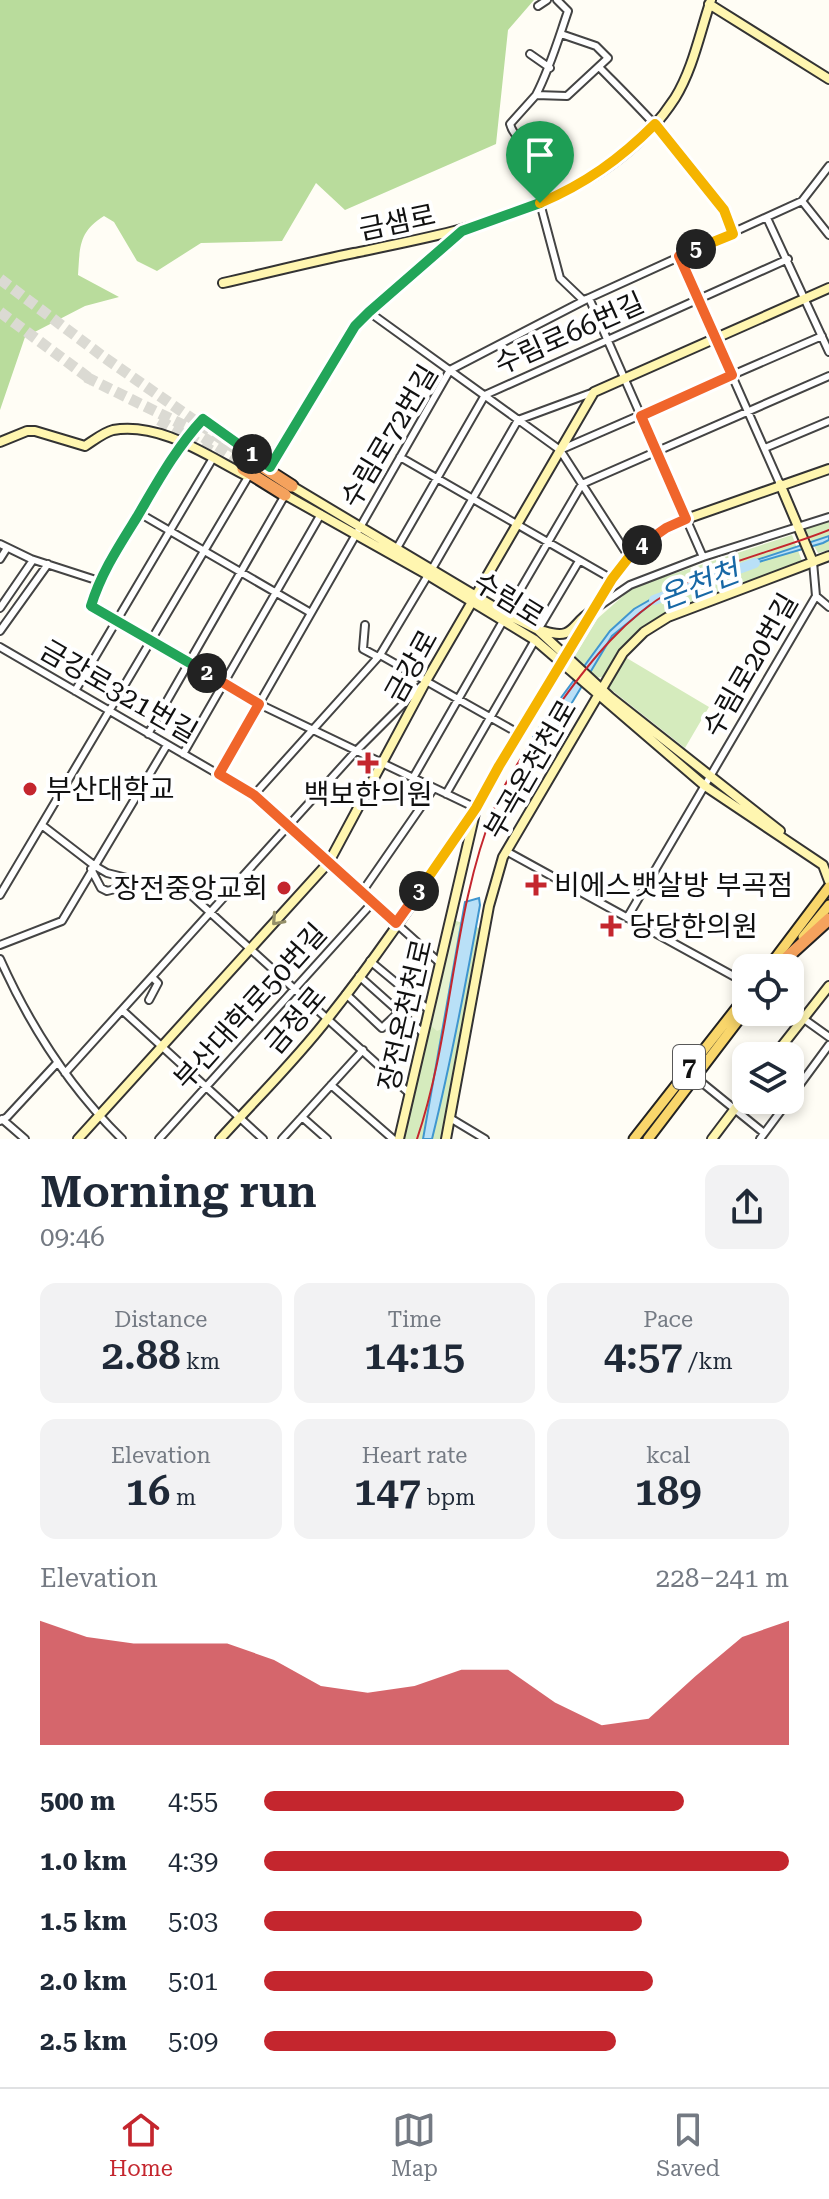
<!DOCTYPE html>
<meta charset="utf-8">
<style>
body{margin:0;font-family:"Roboto Serif","Noto Sans KR",serif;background:#f2f2f3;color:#1f2937;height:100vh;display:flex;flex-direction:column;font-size:30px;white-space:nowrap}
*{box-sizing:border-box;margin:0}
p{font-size:26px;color:#747a83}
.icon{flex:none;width:44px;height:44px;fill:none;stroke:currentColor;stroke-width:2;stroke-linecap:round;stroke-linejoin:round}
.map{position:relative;height:1139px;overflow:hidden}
.sheet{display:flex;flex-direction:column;background:#fff;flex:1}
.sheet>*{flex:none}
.tools{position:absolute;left:732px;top:954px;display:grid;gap:16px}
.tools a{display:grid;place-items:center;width:72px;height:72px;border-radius:16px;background:#fff;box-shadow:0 4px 12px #0003;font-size:40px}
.pin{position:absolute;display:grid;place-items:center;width:68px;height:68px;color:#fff;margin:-82px -34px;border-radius:50% 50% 50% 0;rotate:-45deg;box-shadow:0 0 8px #0007}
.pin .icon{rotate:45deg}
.km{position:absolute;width:40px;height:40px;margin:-20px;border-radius:50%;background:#222;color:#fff;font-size:22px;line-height:40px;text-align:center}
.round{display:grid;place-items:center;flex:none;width:84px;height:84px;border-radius:16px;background:#f2f2f3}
.head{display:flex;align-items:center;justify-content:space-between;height:136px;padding:0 40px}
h1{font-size:44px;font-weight:600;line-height:60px}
.figures{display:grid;grid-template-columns:repeat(3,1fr);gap:12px;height:136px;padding:8px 40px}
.figures div{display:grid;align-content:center;border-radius:16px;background:#f2f2f3;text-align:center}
.figures b{font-size:40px;font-weight:600}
.figures small{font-size:22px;font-weight:400}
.figures p{font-size:22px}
.chart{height:224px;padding:16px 40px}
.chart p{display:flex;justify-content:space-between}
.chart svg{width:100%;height:144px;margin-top:8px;fill:#c4262e;opacity:.7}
ul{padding:0 40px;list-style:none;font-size:26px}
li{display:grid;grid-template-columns:128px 96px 1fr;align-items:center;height:60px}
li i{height:20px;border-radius:10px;background:#c4262e}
.tab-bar{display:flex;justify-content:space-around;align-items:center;height:112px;border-top:2px solid #e0e1e3;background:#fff;font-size:22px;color:#747a83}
.tab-bar a{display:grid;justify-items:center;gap:4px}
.tab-bar .on{color:#c4262e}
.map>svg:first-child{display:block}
.green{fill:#d5ebbd}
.forest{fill:#b9dc9c}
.pitch{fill:#e6f2cf}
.water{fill:#b9e0f7;stroke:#3f96cf;stroke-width:2}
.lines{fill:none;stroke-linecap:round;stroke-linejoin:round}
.river{stroke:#b9e0f7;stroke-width:10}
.highway-tunnel{stroke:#dbdad3;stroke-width:11;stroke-dasharray:11 5.5;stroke-linecap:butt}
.street-casing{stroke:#444;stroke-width:10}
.secondary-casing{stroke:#333;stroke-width:12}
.primary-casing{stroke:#222;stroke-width:13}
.highway-casing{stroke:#222;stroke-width:15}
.street{stroke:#fff;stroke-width:6}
.secondary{stroke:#fff6b0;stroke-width:8}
.primary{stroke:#f9d66b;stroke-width:9}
.highway{stroke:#f5a25d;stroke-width:11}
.rail{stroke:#c4262e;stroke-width:2}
.oneway{stroke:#948f68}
.split-1-casing{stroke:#fff;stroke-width:16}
.split-2-casing{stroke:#fff;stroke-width:16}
.split-3-casing{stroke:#fff;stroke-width:16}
.split-4-casing{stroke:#fff;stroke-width:16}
.split-5-casing{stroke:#fff;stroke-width:16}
.split-6-casing{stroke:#fff;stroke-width:16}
.split-1{stroke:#22a559;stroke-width:10}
.split-2{stroke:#22a559;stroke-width:10}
.split-3{stroke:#f0652b;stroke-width:10}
.split-4{stroke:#f5b400;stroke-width:10}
.split-5{stroke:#f0652b;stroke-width:10}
.split-6{stroke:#f5b400;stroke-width:10}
.poi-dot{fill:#c4262e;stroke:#fff;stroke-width:3}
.labels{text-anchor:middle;stroke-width:8;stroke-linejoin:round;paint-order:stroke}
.shield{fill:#fff;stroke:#585858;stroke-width:2}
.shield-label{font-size:26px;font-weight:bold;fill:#111}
.street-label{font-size:28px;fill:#111;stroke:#fff}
.poi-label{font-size:28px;fill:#111;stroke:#fff;text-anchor:start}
.water-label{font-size:30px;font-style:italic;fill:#1768a6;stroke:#fff}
</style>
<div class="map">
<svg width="829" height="1139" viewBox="0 0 829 1139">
<rect width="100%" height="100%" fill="#fffdf5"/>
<path class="green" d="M829,519V550L818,553L806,532V527Z
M792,535L802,561L662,617L621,652L602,677L595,678L574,657L597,619L633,587Z
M625,657L709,707L685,748L609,688L608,681Z
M453,920L483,929L448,1111L441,1139H402Z"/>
<path class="forest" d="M0,0H534L508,30L496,144L345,210L316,183L282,241L201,243L157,271L137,261L114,222L104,216C78,232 80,248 78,275L119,297L85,306L25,337L0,410Z"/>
<path class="pitch" d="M459,924L462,931L442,1029L437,1031L431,1026L432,1021L452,929Z"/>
<path class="water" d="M829,536V540L823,543L701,579L657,599L612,636L546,746L538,745L533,736L610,631L634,609L669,589Z
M479,898L480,905C466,983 451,1062 432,1139H423L465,902Z"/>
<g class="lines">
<path class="river" d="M654,600L755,563"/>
<path class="highway-tunnel" d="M0,279L105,358L240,452
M0,312L93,381
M86,377L187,427L260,473
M159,420L217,454
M278,485L322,511"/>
<g class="street-casing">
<path id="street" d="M557,0L568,11C558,40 550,68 536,95L567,96L608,58L596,46L561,34
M538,6L547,0
M530,54L550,68
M599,67C643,112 711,177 733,234
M536,95L510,124C515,142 534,147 546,159L540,203L560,278L583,300L589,298L703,557
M802,201L829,235
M767,218L829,352
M679,256L780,484
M369,312L560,450L629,557
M181,442L99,581L91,606L259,704L476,808
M765,448L829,421
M560,450L822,336
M400,457L612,579
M266,469L270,467L355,326L462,231
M139,513L311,613
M0,544L31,559L99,581
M397,548L485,395L788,259
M0,559L7,548
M432,569L518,420L594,392
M816,596L829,607
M0,608L33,560
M592,611L630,585L703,557L829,517
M506,614L582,484L829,376
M365,625L363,649L378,657
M538,630L579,561
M0,631L48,564
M0,647L254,795L440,963
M380,655L518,733
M75,691L213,458
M148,734L285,495
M183,754L321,514
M219,774L450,370L589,298L802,201L829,166
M413,778L503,621
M446,794L535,640
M254,795L380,655L428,575
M43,826L95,866L107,873L139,881
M506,851L746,983
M91,869L101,888L107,891L160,878L181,886L409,1093
M362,892L434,788
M0,895L248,477
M627,918L816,596L813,562
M0,945L62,921L167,745
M0,959C30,1026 69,1087 122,1139
M370,961L429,1010
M359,976L423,1033
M346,994L382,1028L399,1012
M149,1000L158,983L152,977
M790,1009L829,1037
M122,1010L263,1139
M65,1073L356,751L421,686
M695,1077L764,1133
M331,1085L393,1139
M790,1098L829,1045
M302,1117L327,1139
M450,1118L485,1139
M2,1119L25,1139
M0,1121L7,1117L57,1063
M159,1139L373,902
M282,1139L363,1050
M760,1139L789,1100"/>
</g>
<g class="secondary-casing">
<path id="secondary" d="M709,4L829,79
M223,283C267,273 310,262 354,253C470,229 606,205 675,98C693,69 700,32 711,0
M0,442L27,431H35L85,446C93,441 104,432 113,430C160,422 206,455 245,475
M181,442L203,419L258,458
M780,484L813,562
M290,485L506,614L538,630L610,697L780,831
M282,493L428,575L535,640L705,786L823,865L829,881
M544,631C575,641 570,624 592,611
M774,1056L829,986
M78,1139L329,862L426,681L594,392L829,288
M220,1139C256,1099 296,1060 329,1017C437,881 523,728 612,579C631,551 656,533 686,519L829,469
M399,1139L475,813
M446,1139L489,906L503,857L623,653L644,632L668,617L829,556
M712,1139L746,1094"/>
</g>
<g class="primary-casing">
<path id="primary" d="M803,937L829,905
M768,968L829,887
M634,1139L746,996
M648,1139L746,1010"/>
</g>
<g class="highway-casing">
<path id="highway" d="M250,459L292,486
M243,469L285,495
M784,960L829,919"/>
</g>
<use href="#street" class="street"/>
<use href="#secondary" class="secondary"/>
<use href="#primary" class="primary"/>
<use href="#highway" class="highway"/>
<path class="rail" d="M417,1139C453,1032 452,914 494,809C509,770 537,736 561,702C592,659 625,618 671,591C720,562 777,551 829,530"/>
</g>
<defs><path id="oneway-chevron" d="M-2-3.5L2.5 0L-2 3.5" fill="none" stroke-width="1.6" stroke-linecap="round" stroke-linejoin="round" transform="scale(2)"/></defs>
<use class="oneway" href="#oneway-chevron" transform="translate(277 920) rotate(132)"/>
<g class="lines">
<g class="split-1-casing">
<path id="split-1" d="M252,454L270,467L355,326L369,312L462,231L540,203"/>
</g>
<g class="split-2-casing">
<path id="split-2" d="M207,673L91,606C101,573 119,546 137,517C157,483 176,448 203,419L252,454"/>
</g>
<g class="split-3-casing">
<path id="split-3" d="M207,673L259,704L219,774L254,795L396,923L419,891"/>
</g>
<g class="split-4-casing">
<path id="split-4" d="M419,891L476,808L499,766L612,579L629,557L642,545"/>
</g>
<g class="split-5-casing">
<path id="split-5" d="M642,545L666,528L686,519L641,416L732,375L679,256L696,249"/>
</g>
<g class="split-6-casing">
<path id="split-6" d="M540,203C585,184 620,159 655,124L724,210L733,234L696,249"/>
</g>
<use href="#split-1" class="split-1"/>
<use href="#split-2" class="split-2"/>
<use href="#split-3" class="split-3"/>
<use href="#split-4" class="split-4"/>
<use href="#split-5" class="split-5"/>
<use href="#split-6" class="split-6"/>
</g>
<g class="poi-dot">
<path d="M364 751h8v8h8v8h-8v8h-8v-8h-8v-8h8z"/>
<circle cx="30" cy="789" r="8"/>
<path d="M532 873h8v8h8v8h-8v8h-8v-8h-8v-8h8z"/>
<circle cx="284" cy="888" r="8"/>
<path d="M607 914h8v8h8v8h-8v8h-8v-8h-8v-8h8z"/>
</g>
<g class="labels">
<rect class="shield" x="673" y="1045" width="32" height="44" rx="6"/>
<g class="shield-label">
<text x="689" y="1076">7</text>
</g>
<g class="street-label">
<text transform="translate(397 222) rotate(-12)" y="10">금샘로</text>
<text transform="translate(569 333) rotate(-24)" y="10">수림로66번길</text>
<text transform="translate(389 436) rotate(-59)" y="10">수림로72번길</text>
<text transform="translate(509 599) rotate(32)" y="10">수림로</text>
<text transform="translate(750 665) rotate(-60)" y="10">수림로20번길</text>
<text transform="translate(411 666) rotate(-61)" y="10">금강로</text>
<text transform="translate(119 691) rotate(30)" y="10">금강로321번길</text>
<text transform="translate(530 769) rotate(-60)" y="10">부곡온천천로</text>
<text transform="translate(250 1006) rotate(-48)" y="10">부산대학로50번길</text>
<text transform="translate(405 1015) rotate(-77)" y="10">장전온천천로</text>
<text transform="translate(295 1020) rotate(-50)" y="10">금정로</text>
</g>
<g class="poi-label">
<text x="46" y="799">부산대학교</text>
<text x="368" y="804" text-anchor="middle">백보한의원</text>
<text x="554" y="895">비에스뱃살방 부곡점</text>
<text x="268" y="898" text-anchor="end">장전중앙교회</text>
<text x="629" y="936">당당한의원</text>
</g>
<g class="water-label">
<text transform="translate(699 585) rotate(-21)" y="10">온천천</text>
</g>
</g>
</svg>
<div class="tools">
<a><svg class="icon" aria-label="locate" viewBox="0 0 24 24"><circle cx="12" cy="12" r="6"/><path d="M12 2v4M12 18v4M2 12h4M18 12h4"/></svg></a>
<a><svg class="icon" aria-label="layers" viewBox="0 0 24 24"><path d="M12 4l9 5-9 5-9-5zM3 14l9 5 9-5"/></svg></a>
</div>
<div class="pin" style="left:540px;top:203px;background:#1e9e55"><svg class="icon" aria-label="arrive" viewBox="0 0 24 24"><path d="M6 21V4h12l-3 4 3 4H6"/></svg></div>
<b class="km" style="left:252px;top:454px">1</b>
<b class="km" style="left:207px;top:673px">2</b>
<b class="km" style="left:419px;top:891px">3</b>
<b class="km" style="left:642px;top:545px">4</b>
<b class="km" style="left:696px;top:249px">5</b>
</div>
<section class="sheet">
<div class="head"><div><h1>Morning run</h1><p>09:46</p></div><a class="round"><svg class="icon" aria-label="share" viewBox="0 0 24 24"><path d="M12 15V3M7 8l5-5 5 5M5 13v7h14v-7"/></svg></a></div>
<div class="figures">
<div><p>Distance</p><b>2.88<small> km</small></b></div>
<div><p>Time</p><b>14:15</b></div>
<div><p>Pace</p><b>4:57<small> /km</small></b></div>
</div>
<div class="figures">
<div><p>Elevation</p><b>16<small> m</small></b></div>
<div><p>Heart rate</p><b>147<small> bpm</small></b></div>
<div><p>kcal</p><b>189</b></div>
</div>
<div class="chart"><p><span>Elevation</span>228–241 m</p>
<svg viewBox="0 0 160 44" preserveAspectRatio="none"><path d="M0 44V6L10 11L20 13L30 13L40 13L50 18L60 26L70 28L80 26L90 21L100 21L110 31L120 38L130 36L140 23L150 11L160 6V44z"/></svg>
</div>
<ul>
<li><b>500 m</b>4:55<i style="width:80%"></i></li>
<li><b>1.0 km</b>4:39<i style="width:100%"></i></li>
<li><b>1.5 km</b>5:03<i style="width:72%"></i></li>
<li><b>2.0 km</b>5:01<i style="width:74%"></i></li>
<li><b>2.5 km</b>5:09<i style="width:67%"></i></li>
</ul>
</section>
<nav class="tab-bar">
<a class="on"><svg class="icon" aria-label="home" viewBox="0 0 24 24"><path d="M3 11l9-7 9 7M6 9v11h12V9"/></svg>Home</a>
<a><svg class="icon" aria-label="map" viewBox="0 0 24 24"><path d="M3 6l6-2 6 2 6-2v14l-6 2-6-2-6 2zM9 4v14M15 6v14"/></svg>Map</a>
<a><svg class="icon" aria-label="saved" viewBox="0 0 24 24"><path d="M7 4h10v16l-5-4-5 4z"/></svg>Saved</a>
</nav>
